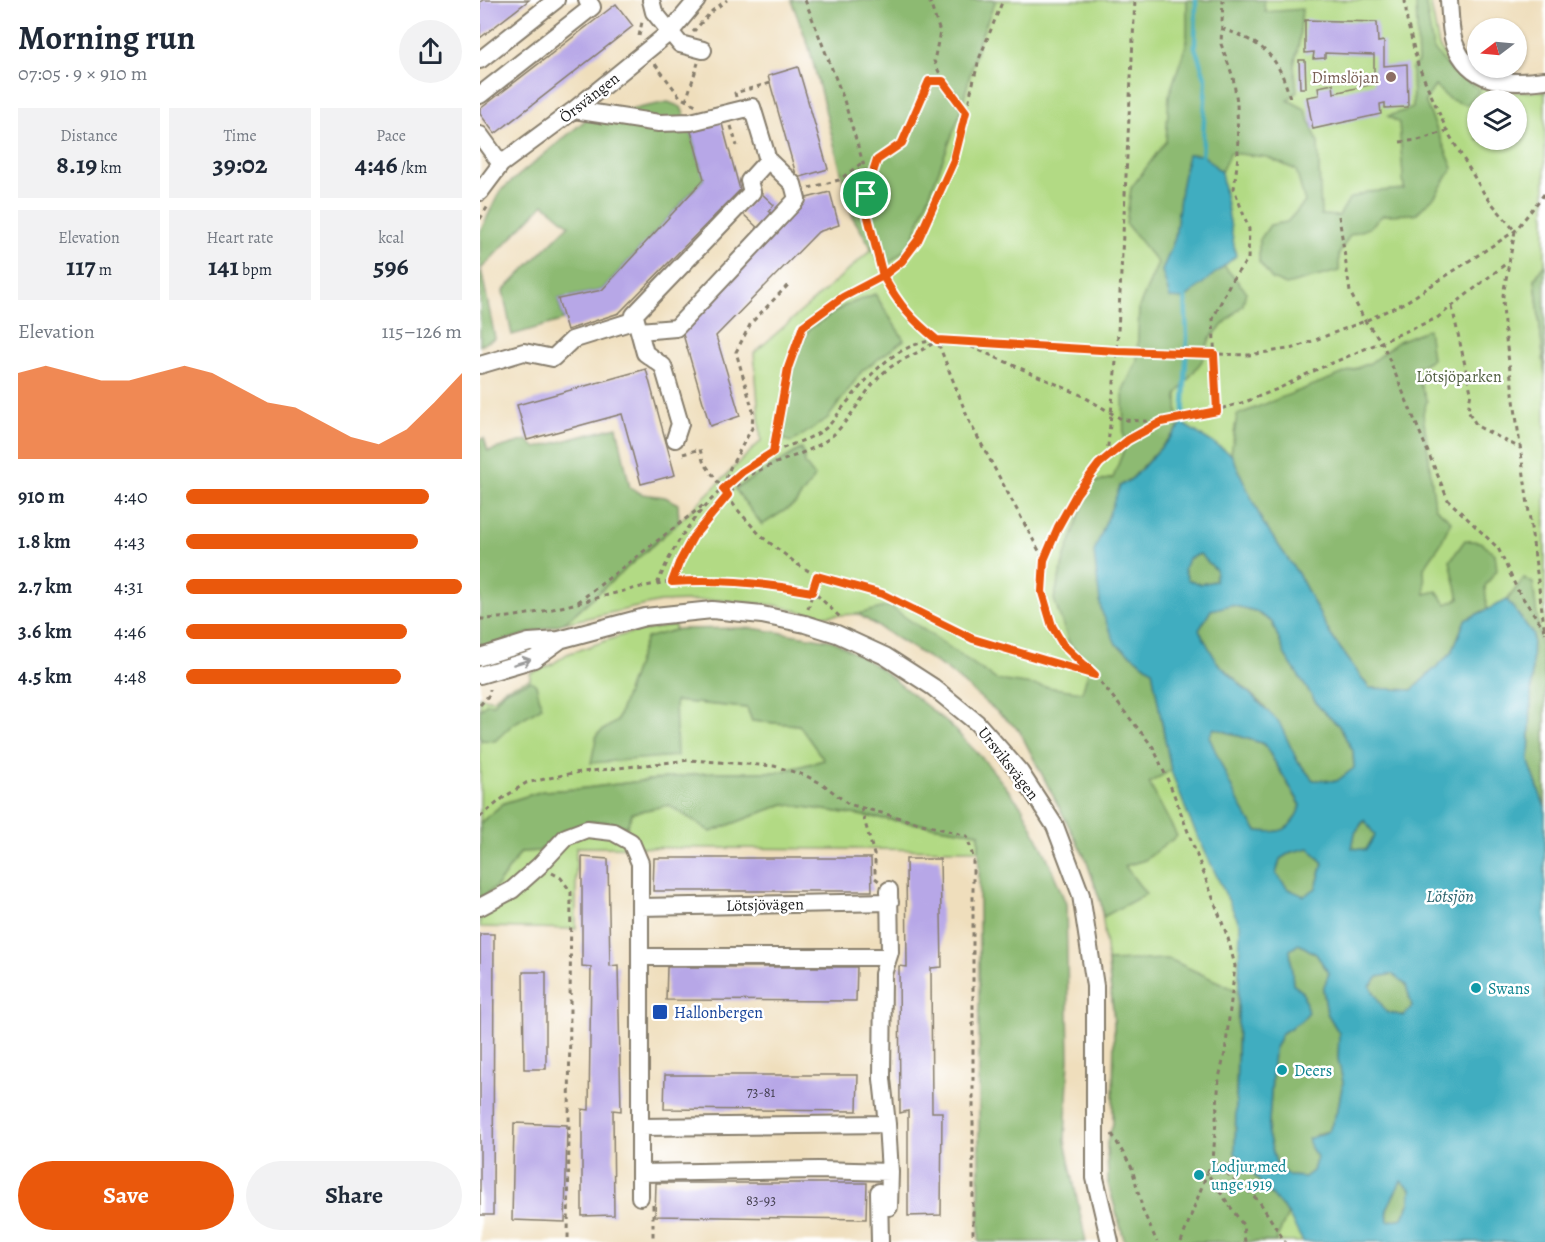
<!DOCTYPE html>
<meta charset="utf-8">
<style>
body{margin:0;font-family:Alegreya,serif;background:#f2f2f3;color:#1f2937;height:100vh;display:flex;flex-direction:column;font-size:22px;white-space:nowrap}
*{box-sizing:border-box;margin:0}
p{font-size:20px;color:#747a83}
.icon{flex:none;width:33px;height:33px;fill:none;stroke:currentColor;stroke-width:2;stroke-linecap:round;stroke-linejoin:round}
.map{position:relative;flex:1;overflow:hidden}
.panel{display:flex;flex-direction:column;background:#fff;width:480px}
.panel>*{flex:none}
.needle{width:39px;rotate:254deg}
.tools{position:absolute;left:987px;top:18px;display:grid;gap:12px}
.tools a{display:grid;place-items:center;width:60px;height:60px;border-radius:50%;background:#fff;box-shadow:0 2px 4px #0004;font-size:30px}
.pin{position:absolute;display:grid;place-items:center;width:51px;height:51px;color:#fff;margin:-26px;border:3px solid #fff;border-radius:50%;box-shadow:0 2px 6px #0007}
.round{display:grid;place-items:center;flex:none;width:63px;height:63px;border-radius:32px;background:#f2f2f3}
.head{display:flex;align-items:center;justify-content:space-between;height:102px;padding:0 18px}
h1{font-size:33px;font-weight:700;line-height:45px}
.stats{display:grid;grid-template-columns:repeat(3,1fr);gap:9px;height:102px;padding:6px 18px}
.stats div{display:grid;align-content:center;border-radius:0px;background:#f2f2f3;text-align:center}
.stats b{font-size:26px;font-weight:700}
.stats small{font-size:16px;font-weight:400}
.stats p{font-size:16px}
.chart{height:168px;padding:12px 18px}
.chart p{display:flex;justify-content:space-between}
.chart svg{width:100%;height:108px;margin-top:6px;fill:#ea580c;opacity:.7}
.button{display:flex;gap:12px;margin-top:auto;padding:12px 18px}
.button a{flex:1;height:69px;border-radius:36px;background:#ea580c;color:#fff;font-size:24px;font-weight:700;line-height:69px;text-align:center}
.button a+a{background:#f2f2f3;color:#1f2937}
ul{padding:0 18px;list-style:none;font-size:20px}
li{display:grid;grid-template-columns:96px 72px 1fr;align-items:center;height:45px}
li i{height:15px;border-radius:8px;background:#ea580c}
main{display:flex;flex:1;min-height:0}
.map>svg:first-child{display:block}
.green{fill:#b2da84;stroke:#677b50;stroke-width:1.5;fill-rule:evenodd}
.forest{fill:#8dba72;stroke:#546b47;stroke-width:1.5}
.water{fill:#41adc0;stroke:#2e646e;stroke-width:1.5;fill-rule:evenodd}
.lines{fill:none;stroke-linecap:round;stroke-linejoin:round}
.stream{stroke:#41adc0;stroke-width:4.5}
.building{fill:#b7a7e7}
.minor-casing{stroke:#867d6c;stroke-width:20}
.path{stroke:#867d6c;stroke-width:3;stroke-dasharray:4.5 4.5;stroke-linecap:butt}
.minor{stroke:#fff;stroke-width:16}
.oneway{stroke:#999}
.route-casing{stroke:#fff;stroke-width:12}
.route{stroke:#ea580c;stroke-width:8}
.education-dot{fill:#8d6e63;stroke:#fff;stroke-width:2}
.culture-dot{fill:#0f9aa8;stroke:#fff;stroke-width:2}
.transit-dot{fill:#1a4fb4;stroke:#fff;stroke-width:2}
.labels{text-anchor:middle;stroke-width:5;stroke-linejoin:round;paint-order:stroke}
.number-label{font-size:14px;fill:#433f4f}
.education-label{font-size:16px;fill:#785e54;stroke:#fff;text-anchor:end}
.street-label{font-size:16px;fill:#1c1c1c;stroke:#fff}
.park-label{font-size:16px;fill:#505e40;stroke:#fff}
.culture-label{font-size:16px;fill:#0d838f;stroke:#fff;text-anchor:start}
.transit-label{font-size:16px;fill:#164399;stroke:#fff;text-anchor:start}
.water-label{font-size:18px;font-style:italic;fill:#2e646e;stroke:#fff}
</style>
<main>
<section class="panel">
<div class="head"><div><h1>Morning run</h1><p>07:05 · 9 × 910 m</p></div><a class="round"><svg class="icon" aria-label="share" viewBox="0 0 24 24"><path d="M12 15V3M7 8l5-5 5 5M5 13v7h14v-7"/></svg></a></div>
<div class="stats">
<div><p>Distance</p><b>8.19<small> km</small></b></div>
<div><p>Time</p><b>39:02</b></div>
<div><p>Pace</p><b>4:46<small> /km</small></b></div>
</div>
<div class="stats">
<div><p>Elevation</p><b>117<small> m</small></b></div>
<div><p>Heart rate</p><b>141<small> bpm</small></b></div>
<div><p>kcal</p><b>596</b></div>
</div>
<div class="chart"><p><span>Elevation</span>115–126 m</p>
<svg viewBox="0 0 160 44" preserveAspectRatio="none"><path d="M0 44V9L10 6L20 9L30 12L40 12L50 9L60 6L70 9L80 15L90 21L100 23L110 29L120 35L130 38L140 32L150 21L160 9V44z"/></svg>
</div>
<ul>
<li><b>910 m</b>4:40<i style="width:88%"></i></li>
<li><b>1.8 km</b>4:43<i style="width:84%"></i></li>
<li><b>2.7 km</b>4:31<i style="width:100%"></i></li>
<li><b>3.6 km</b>4:46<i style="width:80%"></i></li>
<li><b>4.5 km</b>4:48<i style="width:78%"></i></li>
</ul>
<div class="button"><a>Save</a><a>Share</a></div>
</section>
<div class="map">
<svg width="1065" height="1242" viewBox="0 0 1065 1242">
<rect width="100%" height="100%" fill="#fff"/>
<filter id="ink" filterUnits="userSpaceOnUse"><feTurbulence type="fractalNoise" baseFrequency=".0167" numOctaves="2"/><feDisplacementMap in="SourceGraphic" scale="12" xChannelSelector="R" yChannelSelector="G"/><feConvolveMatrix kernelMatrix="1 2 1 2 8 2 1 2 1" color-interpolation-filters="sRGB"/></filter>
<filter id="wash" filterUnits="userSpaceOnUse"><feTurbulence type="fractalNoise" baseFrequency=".008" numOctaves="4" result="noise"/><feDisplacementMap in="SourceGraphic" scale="24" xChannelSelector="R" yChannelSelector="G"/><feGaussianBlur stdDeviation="1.35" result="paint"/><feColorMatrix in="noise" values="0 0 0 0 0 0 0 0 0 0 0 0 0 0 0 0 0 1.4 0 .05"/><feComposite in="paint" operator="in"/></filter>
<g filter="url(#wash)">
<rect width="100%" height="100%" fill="#efdebc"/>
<path class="green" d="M437,0H950L959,47L976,72L1012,93L1065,91V263L1055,279L1065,375V1242H645L628,1183L627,1142L633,1124L634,1019L621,903L606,859L539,730L465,668L378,614L340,616L294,605L238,600L180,602L84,623L199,522L281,441L274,353L391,250L387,231ZM998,100H1036V140H998Z
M195,625V630L166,638L137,721L195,701L267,708L272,721L319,725L344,760L299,772H234L98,789L63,791L24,803L0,823V697L13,700L24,689L50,679V673L71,665L87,654L146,634Z
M304,804L499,833V850L96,847V929L0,927V898L16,887L41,852L59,851L84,831L109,822H129L147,827L151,813L189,805L231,832Z"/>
<path class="forest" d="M311,0H516L499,41L479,117L431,244L404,268L373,218L329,47Z
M707,0H784L785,12L822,9L819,43L814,65L817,91L808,100L825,109L838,142L841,215L859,216L869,199L887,192L924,189L919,123L908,116L933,108L932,68L938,62L936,0H945L953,49L973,72L1000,90L987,105L969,99L955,86L945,101L973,168L955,196L936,214L903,215L889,228L870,235L859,254V271L806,285L792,279L779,262V241L790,225L807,222L825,202L816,170L787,157L750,153L741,172L723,155L708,154L701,189L695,238L682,271L727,278L744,266L766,291L763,305L730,338L722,361L697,394L698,429L652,478L640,486L636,644L672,670L691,770L669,783L697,836L665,860L645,866L666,894L623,917L621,903L606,859L539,730L465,668L378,614L409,606L517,680L602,692L610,666L589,643L574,599L584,559L611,483L633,478L644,449L643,390L657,361L659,307L678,263L646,224L651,188L686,141L689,95L707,42Z
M188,102L201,107L210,128L224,179L122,290L78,299L84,320L32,335L23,291L89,225L64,204L1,269L15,338L0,346V232L20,191L108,118Z
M1065,263V375L1055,279Z
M395,294L424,340L382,371L348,418L312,442L304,440L305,404L314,361L329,329L364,306Z
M948,329L952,359L934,369L947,401L943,413L955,507L971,521L960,545L944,568L945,594L957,591L966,604L979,599L970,561L985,540L1000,542L1015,554L1017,570L1005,586L1007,609L985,620L972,652L932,690L889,688L850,634L819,575L783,523L751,454L757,415L890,363L919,341Z
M137,427L150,488L162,494L185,497L198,504L199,522L84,623L0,648V439L4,438L8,451L47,440L56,448Z
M322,448L325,464L335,477L315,504L282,525L255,489Z
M720,554L736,570L735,581L720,584L708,580L704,569L708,559Z
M1044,578L1053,583L1065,682V808L1049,762L1053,634L1027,600Z
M750,605L775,611L792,622L805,655L839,707L859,726L873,751L874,768L857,781L833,780L817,760L784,706L737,662L719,630L731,610Z
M271,628L354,641L400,668L470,725L504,760L542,807L567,857L586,904L589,1058L585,1141L606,1242H499V833L304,804L231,832L189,805L152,813L147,827L129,822H109L84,831L59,851L41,852L16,887L0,898V823L24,803L63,791L98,789L234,772H299L344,760L319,725L272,721L267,708L195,701L197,756L111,763L117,734L137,721L166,638L199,629Z
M51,681L56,685L62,707L33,724L15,741L0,740V710L7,703L13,704L24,691Z
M733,728L784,744L821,806C810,831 804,834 777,831C754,802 744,770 729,737Z
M885,820L895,835L886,850L872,848L875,833Z
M829,848L843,863L836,888L824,897L808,889L796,874L800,859L811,852Z
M819,944L836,954L849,973L843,990L847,1013L859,1033L858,1059L863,1082L858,1108L849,1131L836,1134L831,1148L837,1157L833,1171L825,1177L809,1176L797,1166L788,1135L794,1050L802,1033L821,1021L823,992L813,985L810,950Z
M689,959L758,991L755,1153L808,1214L795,1242H645L628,1183L627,1142L633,1124L634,1019L628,961Z
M913,974L926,985L932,1006L924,1016L906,1012L890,986L898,977Z
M921,1180L931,1189L930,1202L923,1219L908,1221L907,1209Z"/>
<path class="water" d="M708,154L723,155L741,172L756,256L704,299L690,298L682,271L695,238L701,189Z
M703,424L751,454L783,523L819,575L850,634L889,688L932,690L972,652L985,620L1027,600L1053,634L1049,762L1065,808V1242H823L808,1214L755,1153L760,925L710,820L691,771L672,670L636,644L621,610L614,552L640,486L653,478ZM720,554L736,570L735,581L720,584L708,580L704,569L708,559ZM751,605L775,611L792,622L805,655L839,707L859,726L873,751L874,768L857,781L833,780L817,760L799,722L737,662L719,630L731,610ZM734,728L784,744L821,805C811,831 803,834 777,831C755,802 744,769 729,737ZM884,820L895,835L886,850L872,848L875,833ZM829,848L843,863L836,888L824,896L808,889L796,874L800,859L811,852ZM819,944L836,954L849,973L843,989L847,1013L859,1033L858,1059L863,1082L858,1108L849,1131L828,1139L831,1148L837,1157L833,1171L825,1177L809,1176L797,1166L788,1135L794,1050L802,1033L821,1021L828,1013L823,992L813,984L810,950ZM913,974L926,985L932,1006L924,1016L906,1012L890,986L898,977ZM921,1181L931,1189L930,1202L923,1218L908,1221L907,1209Z"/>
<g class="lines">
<path class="stream" d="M716,0L715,47L726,80L722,159
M703,424L707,337L705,295"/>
</g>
<g id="blocks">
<path class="building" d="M3,0H49L0,38V2Z
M136,4L153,26L15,134L0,114V109Z
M825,20L897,22L898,42L904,41V66L927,64L928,107L905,108V103L900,104L901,114L833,129L827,97L839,95L838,87L853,84L854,93L894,84V55L845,53V58L833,59L834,52L825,53Z
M819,60H825L826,88H820Z
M318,67L348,169L317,178L288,76Z
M241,120L260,190L139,313L87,330L78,299L122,290L224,179L210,128Z
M280,192L294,205L289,211L295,217L282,232L261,212Z
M350,192L359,225L338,232L236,336L260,416L230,426L202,331L323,199Z
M166,369L195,475L161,484L142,414L47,440L37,405Z
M102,857L128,859L130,966L138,965L141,1111L133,1110L134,1215L102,1216V1109L109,1110L111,967L102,966Z
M174,858H391L392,891H173Z
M426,859H460L462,967L451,968L452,1112H462L461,1215L428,1216V1111L420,1113L419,966L427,967Z
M0,934H14L13,1215H0Z
M187,967H377L376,1001L186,1000Z
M43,972H66V1069H44Z
M185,1075H378L377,1111L184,1109Z
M34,1123L87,1125L85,1222L32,1220Z
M176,1183H387L386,1219L175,1216Z"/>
</g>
</g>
<g filter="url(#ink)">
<use href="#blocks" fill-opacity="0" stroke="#867d6c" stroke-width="1.5"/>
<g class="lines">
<g class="minor-casing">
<path id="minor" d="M171,0L174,12L200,44L223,50
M969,0C970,13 970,30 974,42C989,84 1027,85 1065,80
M0,60L76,0
M0,95L112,7L107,0
M94,110L179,123L211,122L272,107L288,160L313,184L317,199L196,328L159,331
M0,135L21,164
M0,192L21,164L94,110L191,31L217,0
M156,320L154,315L272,192L269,181L288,160
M0,365L44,352L73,358L92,340L156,320L165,353L183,366L200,424L195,439
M0,657L49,642L79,640L165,617L232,610L282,615L325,624L357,634L405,656L453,687L497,723L540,772L575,826L601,895L615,986V1178L630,1242
M0,675L54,659L79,641
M0,907L32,890L59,866L86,837L107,829L133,832L151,842L160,863V1197
M160,907L410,902
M160,957H408
M160,1127L407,1124
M160,1173L338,1170L410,1172
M399,1192L400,1242
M409,1207L410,1172L407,1124L402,1079L403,974L410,952L409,890"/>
</g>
<path class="path" d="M325,0L363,97L384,166L388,217L403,276L417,302L436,324L457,340L489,421L564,560
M449,0L460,32L454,61L463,81
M925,0L927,21L938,65L967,131L1005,195L1035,231
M741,28C784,44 797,53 810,98
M213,32L232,11L247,0
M159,36L162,22
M175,64L201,98L216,105
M256,97L255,93L290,83
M206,101L218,63
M251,126L257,146
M920,142L938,140L967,131
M329,188L359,180L383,162
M387,192L397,160L422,143L449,81H463L486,112
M859,216L870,292L885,321L902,342L968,500L1018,548L1038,591L1065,630
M0,219L8,206
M1035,231L1023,295L1024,325L1065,633
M972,307L991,392L988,411L997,426L1040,448
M483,343L601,395L643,420L680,422
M737,411L733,319L751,281L768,259L769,229L754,189L758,156L757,102L753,77L741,44L743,0
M293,452L308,368L323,326L363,297L403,276L422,261L438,240L474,160L499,59L523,0
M203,454L220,449L223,461L256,508L281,536L317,564L337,576L402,594L493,639L613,675
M627,456L637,351L655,0
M243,487L250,468L272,428L273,411L256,352L271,323L308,285
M192,582C198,566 204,550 213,536C227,517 257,481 278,471C301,459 332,453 352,436C372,418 383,393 401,375C416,360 438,355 456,341
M177,584C184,569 191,553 200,539C222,504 256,473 293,453C309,444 331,440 346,428C353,422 358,413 364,406C390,375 414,344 457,340L637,351L769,355L814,348L885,321L926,302L1035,231L1065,193
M98,602L225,504
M328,609L337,576
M0,619C60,618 117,595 176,584C227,575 281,582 332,592L338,596L361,618
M0,705L10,694V689
M381,808L395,858V878L399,881
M0,817L23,798L46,783L93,773L210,760L294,766L324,775L343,784L368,804L487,836L493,857V1242
M72,873L81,878L91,892L88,1242
M632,1134L652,1168L663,1211L677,1242
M733,1161L779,1201L805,1242
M173,1205V1242
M701,1242L727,1173
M765,1242L763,1225L727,1173L733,1161L739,1078L745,1053L755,966L748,938L693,792L673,747L615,675L583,645L572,626L562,593L564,560L578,527L597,493L619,463L648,440L681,422L711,417L765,402L800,388L829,373L957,318L1028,262"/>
<use href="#minor" class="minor"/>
</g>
<defs><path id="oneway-shaft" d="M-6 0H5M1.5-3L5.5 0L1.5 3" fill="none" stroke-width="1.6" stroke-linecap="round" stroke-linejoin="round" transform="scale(1.5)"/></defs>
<use class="oneway" href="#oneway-shaft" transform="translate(42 662) rotate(-17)"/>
</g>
<g class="lines" filter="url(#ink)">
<g class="route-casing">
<path id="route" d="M386,194L388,217L403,276L363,297L323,326L308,368L293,452L262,472L243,489L248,495L213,537L199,563L192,582C240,579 285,583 332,592L337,576L402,594L493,639L615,675L583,645L572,626L562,592L564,560L578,527L597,493L619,464L648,440L681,422L737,411L734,354L637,351L457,340C430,318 420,306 403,276L422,261L438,240L474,160L486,112L463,81H449L422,143L397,160L386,194"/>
</g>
<use href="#route" class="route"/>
</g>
<circle class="education-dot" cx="911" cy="77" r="6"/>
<g class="culture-dot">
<circle cx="996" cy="988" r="6"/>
<circle cx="802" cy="1070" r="6"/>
<circle cx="719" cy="1175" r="6"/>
</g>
<rect class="transit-dot" x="172" y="1004" width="16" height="16" rx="3"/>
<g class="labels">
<g class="number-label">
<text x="281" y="1097">73-81</text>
<text x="281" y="1205">83-93</text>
</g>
<g class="education-label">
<text x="899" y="83">Dimslöjan</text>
</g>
<g class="street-label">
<text transform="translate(109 97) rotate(-38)" y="6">Örsvängen</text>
<text transform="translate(529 763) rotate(52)" y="6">Ursviksvägen</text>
<text transform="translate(285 904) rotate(-1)" y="6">Lötsjövägen</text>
</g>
<g class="park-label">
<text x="979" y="382">Lötsjöparken</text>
</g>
<g class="culture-label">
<text x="1008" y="994">Swans</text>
<text x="814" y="1076">Deers</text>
<text x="731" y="1172">Lodjur med<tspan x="731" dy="18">unge 1919</tspan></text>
</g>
<g class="transit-label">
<text x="194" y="1018">Hallonbergen</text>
</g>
<g class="water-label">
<text x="970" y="902">Lötsjön</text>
</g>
</g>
</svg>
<div class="tools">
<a><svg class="needle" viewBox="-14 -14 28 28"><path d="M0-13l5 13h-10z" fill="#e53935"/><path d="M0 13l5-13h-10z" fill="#747a83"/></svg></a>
<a><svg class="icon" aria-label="layers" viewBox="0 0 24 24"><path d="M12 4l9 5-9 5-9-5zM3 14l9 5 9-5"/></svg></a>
</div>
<div class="pin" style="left:386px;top:194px;background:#1e9e55"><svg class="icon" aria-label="arrive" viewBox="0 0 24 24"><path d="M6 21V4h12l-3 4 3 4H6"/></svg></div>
</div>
</main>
